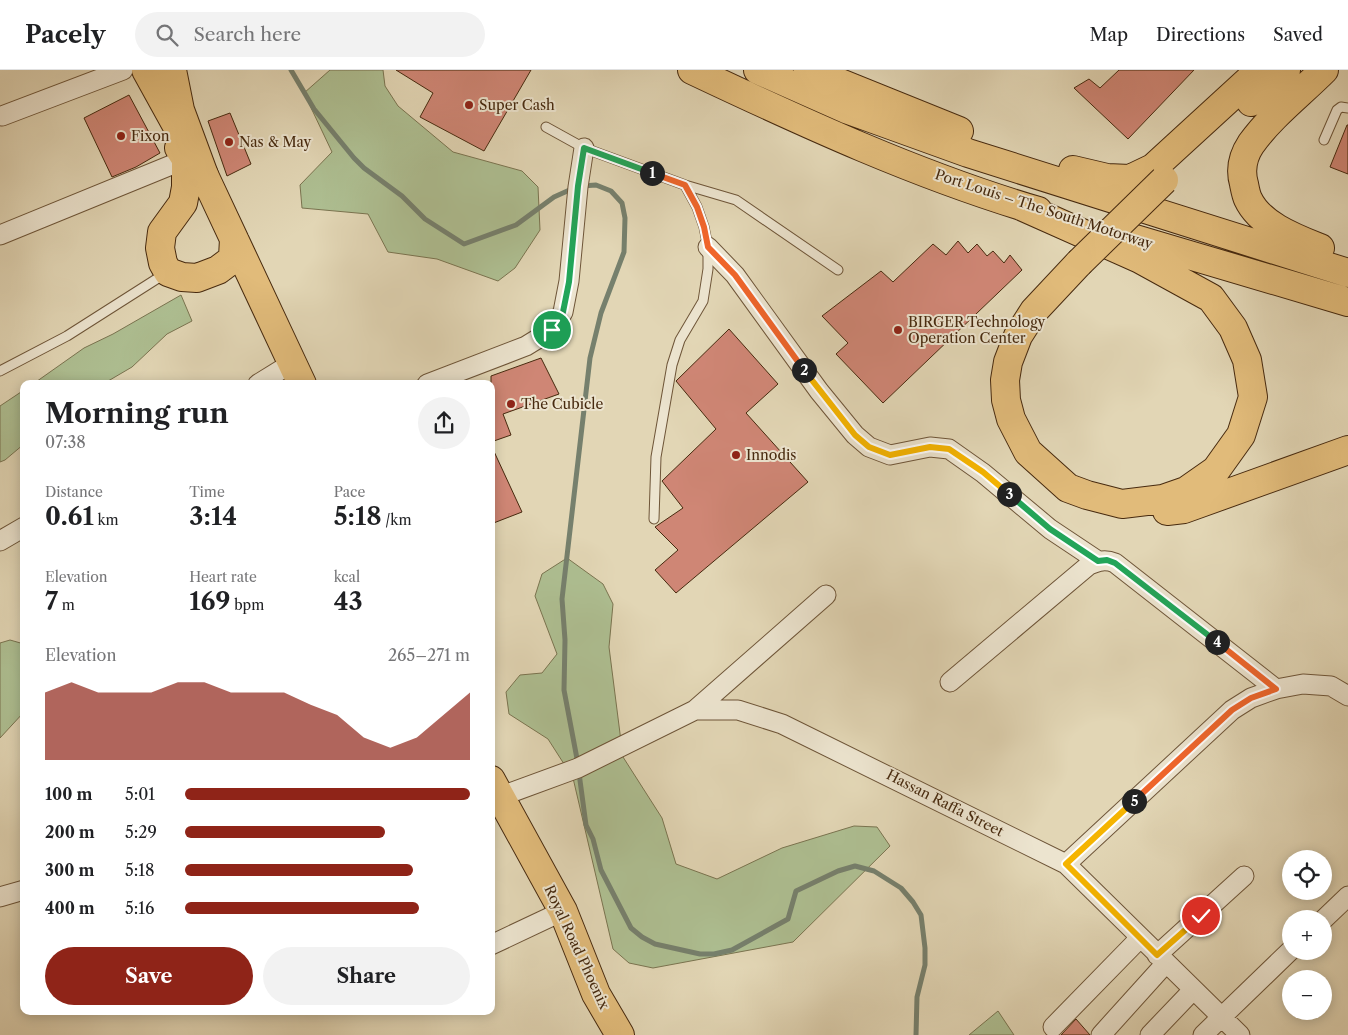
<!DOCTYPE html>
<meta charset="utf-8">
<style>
body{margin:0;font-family:"Libre Caslon Text",serif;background:#f2f2f2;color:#202124;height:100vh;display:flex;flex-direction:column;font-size:19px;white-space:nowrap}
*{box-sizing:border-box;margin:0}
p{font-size:16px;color:#757577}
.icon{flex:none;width:28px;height:28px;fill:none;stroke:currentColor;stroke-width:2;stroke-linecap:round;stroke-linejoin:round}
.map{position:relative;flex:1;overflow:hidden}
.side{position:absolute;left:20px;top:310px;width:475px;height:635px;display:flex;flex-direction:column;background:#fff;border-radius:10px;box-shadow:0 2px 12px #0003}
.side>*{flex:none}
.tools{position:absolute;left:1282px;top:780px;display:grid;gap:10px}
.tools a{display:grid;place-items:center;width:50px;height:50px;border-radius:50%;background:#fff;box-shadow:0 2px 12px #0003;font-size:25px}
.pin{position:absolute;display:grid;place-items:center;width:42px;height:42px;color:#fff;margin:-21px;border:2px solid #fff;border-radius:50%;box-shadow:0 1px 5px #0007}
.km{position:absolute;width:25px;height:25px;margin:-12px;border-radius:50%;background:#222;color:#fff;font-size:14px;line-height:25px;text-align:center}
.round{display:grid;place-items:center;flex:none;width:52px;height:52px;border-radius:26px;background:#f2f2f2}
.head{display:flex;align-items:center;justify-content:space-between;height:85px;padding:0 25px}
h1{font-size:28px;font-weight:800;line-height:38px}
.stats{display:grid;grid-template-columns:repeat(3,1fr);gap:8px;height:85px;padding:5px 25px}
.stats div{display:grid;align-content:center}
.stats b{font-size:25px;font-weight:800}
.stats small{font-size:14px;font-weight:400}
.stats p{font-size:14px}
.chart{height:140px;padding:10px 25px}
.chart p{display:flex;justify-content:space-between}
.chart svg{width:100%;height:90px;margin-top:5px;fill:#8f2418;opacity:.7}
.action{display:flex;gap:10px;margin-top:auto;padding:10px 25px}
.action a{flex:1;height:58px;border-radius:30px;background:#8f2418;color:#fff;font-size:20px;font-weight:800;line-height:58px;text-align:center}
.action a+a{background:#f2f2f2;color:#202124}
ul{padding:0 25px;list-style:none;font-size:16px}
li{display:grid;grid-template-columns:80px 60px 1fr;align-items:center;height:38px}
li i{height:12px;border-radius:6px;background:#8f2418}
header{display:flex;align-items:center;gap:30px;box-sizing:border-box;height:70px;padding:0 25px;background:#fff;border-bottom:1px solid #e0e0e0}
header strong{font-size:24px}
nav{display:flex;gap:28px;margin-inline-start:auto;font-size:18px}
.search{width:350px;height:45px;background:#f2f2f2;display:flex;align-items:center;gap:12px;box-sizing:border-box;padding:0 18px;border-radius:28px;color:#757577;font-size:19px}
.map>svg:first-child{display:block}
.green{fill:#aebf92;stroke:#7a7450}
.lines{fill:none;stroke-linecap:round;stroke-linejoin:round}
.stream{stroke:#76806d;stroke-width:5}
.building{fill:#cf8675;stroke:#472a0f}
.service-casing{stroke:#6e5538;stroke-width:11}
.minor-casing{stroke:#6e5538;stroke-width:21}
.primary-casing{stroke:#472a0f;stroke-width:30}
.trunk-casing{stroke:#472a0f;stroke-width:30}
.service{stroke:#ece4cf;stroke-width:9}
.minor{stroke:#ece4cf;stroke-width:19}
.primary{stroke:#e1bb7a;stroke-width:28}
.trunk{stroke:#e1bb7a;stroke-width:28}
.trunk-bridge-casing{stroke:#472a0f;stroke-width:30;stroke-linecap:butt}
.trunk-bridge{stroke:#e1bb7a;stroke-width:28}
.split-1-casing{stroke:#fff;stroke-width:10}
.split-2-casing{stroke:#fff;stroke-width:10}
.split-3-casing{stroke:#fff;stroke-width:10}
.split-4-casing{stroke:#fff;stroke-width:10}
.split-5-casing{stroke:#fff;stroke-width:10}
.split-6-casing{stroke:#fff;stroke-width:10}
.split-1{stroke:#22a559;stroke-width:6}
.split-2{stroke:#f0652b;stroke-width:6}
.split-3{stroke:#f5b400;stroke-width:6}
.split-4{stroke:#22a559;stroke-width:6}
.split-5{stroke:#f0652b;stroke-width:6}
.split-6{stroke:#f5b400;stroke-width:6}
.poi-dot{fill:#8f2418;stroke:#ece4cf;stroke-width:2}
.labels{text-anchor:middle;stroke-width:4;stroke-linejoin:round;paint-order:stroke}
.poi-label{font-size:14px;fill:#472a0f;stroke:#ece4cf;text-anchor:start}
.street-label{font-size:14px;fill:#472a0f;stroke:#ece4cf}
</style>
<header>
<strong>Pacely</strong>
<div class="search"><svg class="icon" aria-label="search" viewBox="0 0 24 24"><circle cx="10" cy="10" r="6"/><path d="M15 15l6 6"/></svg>Search here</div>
<nav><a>Map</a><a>Directions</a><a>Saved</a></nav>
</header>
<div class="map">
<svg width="1348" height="965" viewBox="0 0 1348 965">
<rect width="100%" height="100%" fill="#e2d6b5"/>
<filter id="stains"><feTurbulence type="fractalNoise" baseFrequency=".004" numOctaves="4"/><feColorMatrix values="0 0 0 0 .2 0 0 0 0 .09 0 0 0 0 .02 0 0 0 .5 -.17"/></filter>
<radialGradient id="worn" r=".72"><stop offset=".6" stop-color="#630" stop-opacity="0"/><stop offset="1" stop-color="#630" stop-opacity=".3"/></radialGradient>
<path class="green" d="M330,0H383L385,16L398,36L453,82L522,101L538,117L540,160L515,198L498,211L437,189L388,182L368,144L302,138L300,115L332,82L304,23Z
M181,225L192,251L167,264L132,297L103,314H33L84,278L113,264Z
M24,320V374L5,390L0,392V336Z
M567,488L603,514L613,534L609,577L623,687L662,748L676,794L717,809L782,778L854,756L877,757L890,776L793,872L653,898L629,893L613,879L573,708L548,669L509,644L506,622L520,605L542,603L557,584L535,526L542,504Z
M10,570L24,574V642L0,668V573Z
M998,941L1014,965H969Z"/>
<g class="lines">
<path class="stream" d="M291,0L314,39L354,88L364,98L402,126L425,149L464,174L516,155L554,127L574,118
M578,694L564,620L565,570L562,529L590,288L601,243L624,182L625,148L622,133L611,121L596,115L582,116
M579,703L586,755L593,769L601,800L631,858L642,867L655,874L700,884H714L732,880L788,849L796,821L838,801L855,796L874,801L901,818L913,832L921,845L925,878V895L917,927L916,965"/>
</g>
<path class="building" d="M396,0H531L484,81L420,47L433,23Z
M1119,0H1194L1128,69L1074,18L1089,9L1100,18Z
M129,25L160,83L136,97L112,107L84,48Z
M230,43L251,94L227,106L208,51Z
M1347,55H1348V104L1330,97Z
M958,171L968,183L977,174L987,186L993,181L1004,193L1010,185L1022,200L883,333L836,284L848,273L822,246L881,201L893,212L933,174L946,185Z
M729,259L778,314L746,343L808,412L676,523L655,500L678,480L655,457L683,438L662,411L716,359L676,311Z
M541,288L559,324L503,344L511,365L491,372V306Z
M491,375L522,442L491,454Z
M1076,949L1090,965H1061Z"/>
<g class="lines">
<g class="service-casing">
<path id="service" d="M546,57L584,78L685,115L736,130L838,200
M1324,70L1337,40L1341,37L1348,38
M0,301L67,266L166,203
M654,449L656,387L672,295L680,270L703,231L708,199V177L704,157L697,137L685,115"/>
</g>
<g class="minor-casing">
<path id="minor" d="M2,46L123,0
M0,165L186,89
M708,177L735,205L819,321L855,365L869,377L890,385L930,377L949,379L983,403L1050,459L1098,491
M258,314L292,293
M427,314L526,276L552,260L563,242L569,211L578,117L584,78
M0,471L24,457
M950,612L1089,495C1099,491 1105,489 1115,493L1276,619
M695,640L826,525
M491,730L578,698L695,640H738L782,654L1066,794L1232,640L1251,628L1276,619L1303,614L1331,616L1348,626
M1066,794L1240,965
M0,827L24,820
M1324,849L1348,826
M491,875L563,841
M1157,885L1244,806
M1053,957L1140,868
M1101,965L1166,893
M1150,965L1193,920
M1203,965L1291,880"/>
</g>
<g class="primary-casing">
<path id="primary" d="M146,0L204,105L302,314
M179,78L186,89V117L183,133L162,162L160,178L163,193L168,202L182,207L197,208L218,200L230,191L233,187L234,169
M491,710L563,841L596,924L620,965"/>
</g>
<g class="trunk-casing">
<path id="trunk" d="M172,0L180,40L204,105
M692,0C804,53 919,106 1038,141
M758,0L846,39L968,83L1348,203
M808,0L959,61
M1251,32L1286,0
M1073,100L1107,108L1130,109L1153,98L1260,0
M1021,136L1140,189L1211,228L1233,258L1247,290L1253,327L1241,365L1216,400L1186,421L1163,429L1122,434L1087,425L1068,418L1028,382L1011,349L1006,330L1005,310L1008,292L1018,266L1034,241L1079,193
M1118,164L1348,232
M1320,178C1295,168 1260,155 1248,129C1246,125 1245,119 1244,114C1240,100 1243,86 1251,74C1271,46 1300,24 1324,0
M1167,441L1184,439L1348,380"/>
</g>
<use href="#service" class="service"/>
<use href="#minor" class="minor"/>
<use href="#primary" class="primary"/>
<use href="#trunk" class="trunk"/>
<g class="trunk-bridge-casing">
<path id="trunk-bridge" d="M1079,193L1164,110"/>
</g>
<use href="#trunk-bridge" class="trunk-bridge"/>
</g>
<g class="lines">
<g class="split-1-casing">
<path id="split-1" d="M552,260L563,242L569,212L578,116L584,78L652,103"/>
</g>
<g class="split-2-casing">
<path id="split-2" d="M652,103L685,115L697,137L704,157L708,177L735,205L804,300"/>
</g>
<g class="split-3-casing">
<path id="split-3" d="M804,300L855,365L869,377L890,385L930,377L949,379L983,402L1009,424"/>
</g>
<g class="split-4-casing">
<path id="split-4" d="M1009,424L1050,459L1098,491L1107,490L1115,493L1217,572"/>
</g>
<g class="split-5-casing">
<path id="split-5" d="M1134,731L1232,640L1251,628L1276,619L1217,572"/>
</g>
<g class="split-6-casing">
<path id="split-6" d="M1134,731L1066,794L1157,885L1201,846"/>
</g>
<use href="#split-1" class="split-1"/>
<use href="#split-2" class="split-2"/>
<use href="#split-3" class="split-3"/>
<use href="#split-4" class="split-4"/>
<use href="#split-5" class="split-5"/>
<use href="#split-6" class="split-6"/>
</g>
<g class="poi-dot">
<circle cx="469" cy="35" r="5"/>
<circle cx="121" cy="66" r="5"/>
<circle cx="229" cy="72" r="5"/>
<circle cx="898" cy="260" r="5"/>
<circle cx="511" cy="334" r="5"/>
<circle cx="736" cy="385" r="5"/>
</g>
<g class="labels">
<g class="poi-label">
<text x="479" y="40">Super Cash</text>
<text x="131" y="71">Fixon</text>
<text x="239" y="77">Nas &amp; May</text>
<text x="908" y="257">BIRGER Technology<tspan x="908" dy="16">Operation Center</tspan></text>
<text x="521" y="339">The Cubicle</text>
<text x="746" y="390">Innodis</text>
</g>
<g class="street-label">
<text transform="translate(1044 139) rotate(18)" y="5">Port Louis – The South Motorway</text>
<text transform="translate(945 733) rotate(27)" y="5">Hassan Raffa Street</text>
<text transform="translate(577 877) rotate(65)" y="5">Royal Road Phoenix</text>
</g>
</g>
<rect width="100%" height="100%" filter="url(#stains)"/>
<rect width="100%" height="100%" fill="url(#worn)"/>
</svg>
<div class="tools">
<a><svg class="icon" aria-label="locate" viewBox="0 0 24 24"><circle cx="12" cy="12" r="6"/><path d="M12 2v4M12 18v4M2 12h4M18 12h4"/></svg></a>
<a>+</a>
<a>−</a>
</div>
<div class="pin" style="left:552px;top:260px;background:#1e9e55"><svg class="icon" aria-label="arrive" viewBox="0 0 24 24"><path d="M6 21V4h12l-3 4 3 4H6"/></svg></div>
<div class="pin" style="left:1201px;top:846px;background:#d93025"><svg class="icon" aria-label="check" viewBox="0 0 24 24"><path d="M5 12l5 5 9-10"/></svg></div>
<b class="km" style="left:652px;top:103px">1</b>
<b class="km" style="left:804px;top:300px">2</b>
<b class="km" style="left:1009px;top:424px">3</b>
<b class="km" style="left:1217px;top:572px">4</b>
<b class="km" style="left:1134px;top:731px">5</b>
<section class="side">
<div class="head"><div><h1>Morning run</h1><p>07:38</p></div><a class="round"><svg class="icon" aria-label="share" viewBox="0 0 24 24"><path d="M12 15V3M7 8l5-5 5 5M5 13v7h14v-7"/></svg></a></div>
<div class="stats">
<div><p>Distance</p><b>0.61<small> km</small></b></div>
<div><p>Time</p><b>3:14</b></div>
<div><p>Pace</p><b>5:18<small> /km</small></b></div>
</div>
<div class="stats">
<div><p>Elevation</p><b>7<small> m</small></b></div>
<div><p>Heart rate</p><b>169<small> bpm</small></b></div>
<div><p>kcal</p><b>43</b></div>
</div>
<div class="chart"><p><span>Elevation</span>265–271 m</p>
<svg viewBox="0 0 160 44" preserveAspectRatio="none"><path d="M0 44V11L10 6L20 11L30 11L40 11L50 6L60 6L70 11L80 11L90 11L100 17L110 22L120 33L130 38L140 33L150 22L160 11V44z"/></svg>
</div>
<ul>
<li><b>100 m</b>5:01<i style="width:100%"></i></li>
<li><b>200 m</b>5:29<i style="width:70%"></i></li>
<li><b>300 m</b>5:18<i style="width:80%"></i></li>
<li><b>400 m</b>5:16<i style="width:82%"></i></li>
</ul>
<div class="action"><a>Save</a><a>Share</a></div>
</section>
</div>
